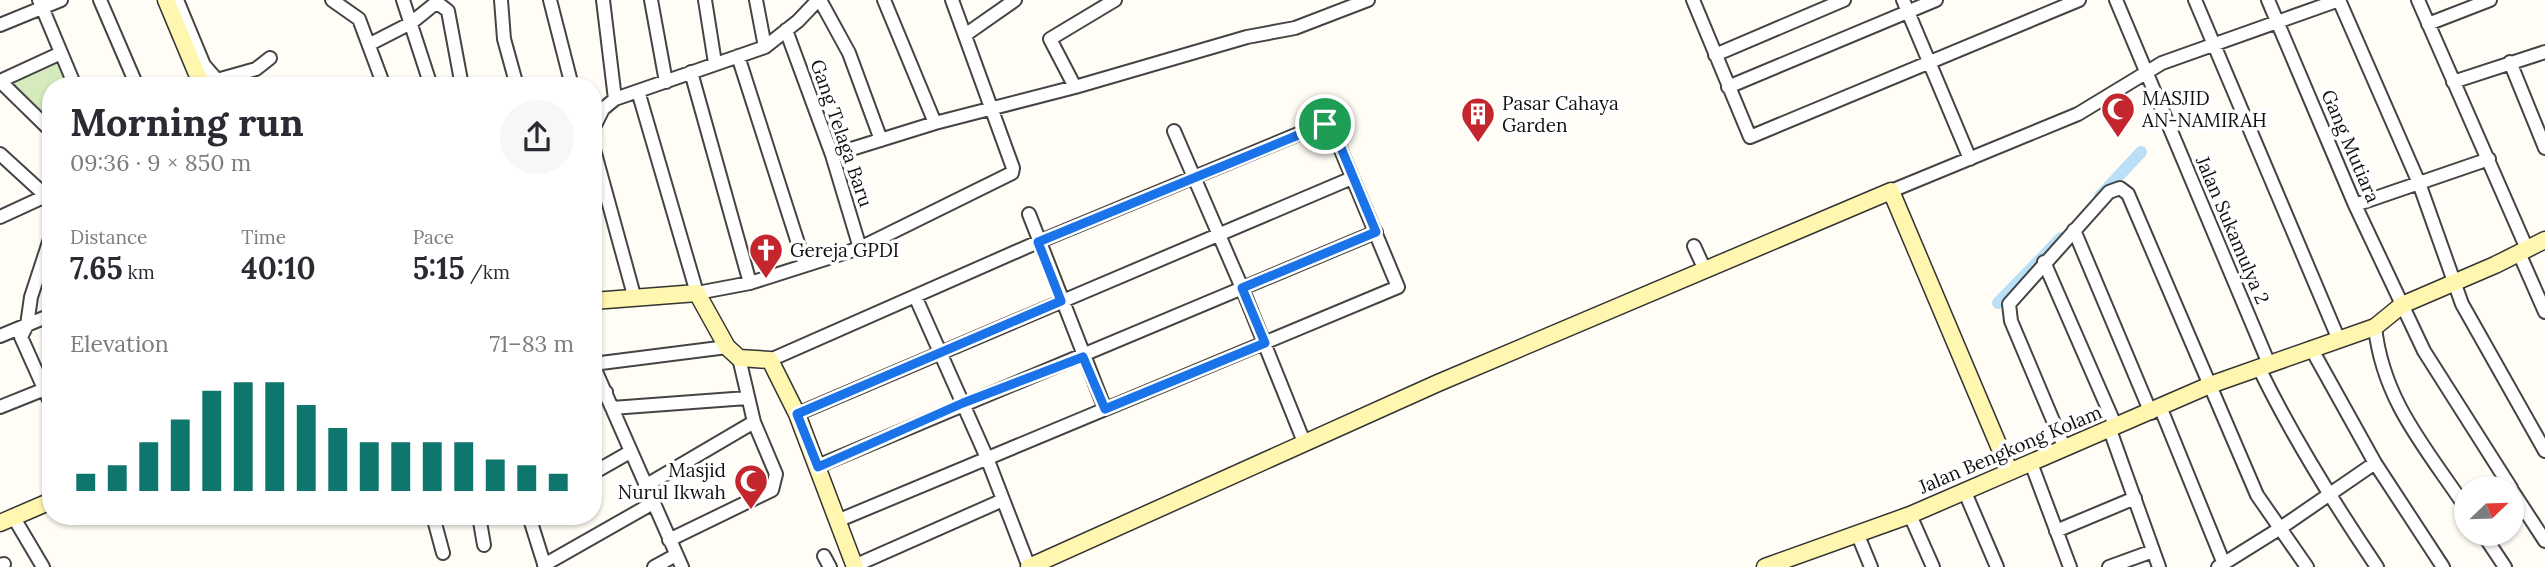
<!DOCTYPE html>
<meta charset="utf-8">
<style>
body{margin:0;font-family:Lora,serif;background:#f7f7f7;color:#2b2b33;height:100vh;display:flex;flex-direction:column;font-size:26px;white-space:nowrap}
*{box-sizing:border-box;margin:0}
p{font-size:23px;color:#7c7c81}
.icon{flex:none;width:38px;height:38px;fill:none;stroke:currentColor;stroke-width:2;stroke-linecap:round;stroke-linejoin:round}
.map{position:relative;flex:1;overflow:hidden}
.drawer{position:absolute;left:42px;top:77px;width:560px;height:448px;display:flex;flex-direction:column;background:#fff;border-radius:28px;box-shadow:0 2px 5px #0004}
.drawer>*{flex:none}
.needle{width:46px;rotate:67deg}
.fabs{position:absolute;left:2454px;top:476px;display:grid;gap:14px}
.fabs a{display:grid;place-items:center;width:70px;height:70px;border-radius:50%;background:#fff;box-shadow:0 2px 5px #0004;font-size:35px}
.pin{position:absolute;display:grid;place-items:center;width:60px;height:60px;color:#fff;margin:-30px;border:4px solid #fff;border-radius:50%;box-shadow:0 2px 7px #0007}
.round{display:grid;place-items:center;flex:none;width:74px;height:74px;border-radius:37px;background:#f7f7f7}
.headline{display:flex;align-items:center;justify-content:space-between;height:119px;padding:0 28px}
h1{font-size:38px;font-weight:800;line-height:52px}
.figures{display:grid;grid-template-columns:repeat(3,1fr);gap:10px;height:119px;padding:7px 28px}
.figures div{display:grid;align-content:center}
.figures b{font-size:30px;font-weight:800}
.figures small{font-size:19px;font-weight:400}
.figures p{font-size:19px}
.chart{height:196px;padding:14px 28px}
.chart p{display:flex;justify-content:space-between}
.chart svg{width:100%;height:126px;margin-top:7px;stroke:#0f766e;stroke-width:6}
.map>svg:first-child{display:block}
.green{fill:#d5ebbd}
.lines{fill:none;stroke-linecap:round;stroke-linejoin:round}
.canal{stroke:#b9e0f7;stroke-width:12}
.street-casing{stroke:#444;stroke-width:16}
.secondary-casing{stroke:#333;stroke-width:19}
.street{stroke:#fff;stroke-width:12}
.secondary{stroke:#fff6b0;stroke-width:16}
.route-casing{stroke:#fff;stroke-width:14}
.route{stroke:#1a73e8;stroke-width:9}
.labels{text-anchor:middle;stroke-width:7;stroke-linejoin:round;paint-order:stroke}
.poi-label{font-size:19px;fill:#111;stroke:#fff;text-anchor:start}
.street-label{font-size:19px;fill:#111;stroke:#fff}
</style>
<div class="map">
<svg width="2545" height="567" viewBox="0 0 2545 567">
<rect width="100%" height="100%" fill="#fffdf5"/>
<path class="green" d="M59,56L71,86H51V123L8,81Z"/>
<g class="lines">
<path class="canal" d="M2100,196L2141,152
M1998,303L2061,238"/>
<g class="street-casing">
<path id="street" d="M39,0L75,86
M100,0L137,86
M177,0L204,65L217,80L256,69L270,58
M332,0L359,19L384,86
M403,0L431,86
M501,0L504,39L517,86
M550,0L572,86
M603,0L615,99
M651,0L666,82
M705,0L715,63
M756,0L765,47
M820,0L849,53L881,140
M884,0L935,123
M1693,0L1750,137L2079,0
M1903,0L1970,159
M2116,0L2269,364
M2195,0L2339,340
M2268,0L2355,205L2424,351L2511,488
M2339,0L2419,183L2462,304L2545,451
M2418,0L2527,249
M432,6L439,4L448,11L462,86
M2428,24L2490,0
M0,25L61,0
M786,30L832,155L860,248
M965,35L1015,0
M370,44L411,23L437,2
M1715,55L1844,0
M738,56L805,265
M2510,62L2545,148
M691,72L750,283
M2453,82L2545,52
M1075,87L1050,39L1115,0
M1728,87L1936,0
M638,91L697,293L750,283L860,248L1012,173L1013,168L952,0
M593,129L603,109L615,99L765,47L798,21L818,0
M51,131L0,81L61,53
M1174,131L1242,288L1304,442
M593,146L635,299
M0,154L46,196
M832,155L935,123L1075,87L1247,37L1295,28L1368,0
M1891,191L2078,114L2162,63L2339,0
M2355,205L2489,159
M1029,214L1105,409
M0,217L50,194
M2074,230L2151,413
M51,236L31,297L27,325L21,337L51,404
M1694,246L1704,268
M2519,253L2545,312
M2044,262L2116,427
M915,296L987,458L1029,567
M2375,327C2383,401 2426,448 2466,508
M0,336L51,315
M2311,348L2375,463L2443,567
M770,360L1038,242L1320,125L1330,126L1333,131L1398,287L837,521
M593,364L727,347
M593,365L682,567
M2259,368C2293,438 2333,502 2377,567
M593,400L606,392
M0,407L45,389
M612,408L747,398
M2161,409L2224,564
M797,414L1352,178
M2110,430L2159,567
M2065,449L2011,321L2009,304L2109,192L2120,188L2128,194L2257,495L2307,567
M2031,463L2070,567
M818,466L1376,232
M593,473L630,452
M645,486L754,422
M2511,489L2545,541
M1964,490L1997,567
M1910,515L1933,567
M433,516L443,553
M479,516L484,545
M529,516L545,567
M14,518L43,567
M2056,531L2135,498
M1857,533L1871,567
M2483,534L2505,567
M669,540L772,490L776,474L754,422L739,358
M824,556L830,567
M0,565L4,564
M544,565L653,503
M854,566L1003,500
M654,567L676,555
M2109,567L2153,551
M2218,567L2279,529L2375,463"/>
</g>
<g class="secondary-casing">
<path id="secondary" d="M166,0L202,86
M593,301L697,293L727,347L739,358L770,360L797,414L855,567
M0,523L51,501
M1029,567L1438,383L1891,191L2009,470
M1765,567L1910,515L2210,385L2375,327L2402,305L2495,265L2545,240"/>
</g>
<use href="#street" class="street"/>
<use href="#secondary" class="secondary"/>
</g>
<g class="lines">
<g class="route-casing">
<path id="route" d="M1325,124L1334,131L1376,232L1242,288L1265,343L1105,409L1083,357L963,403L818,467L797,414L1061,301L1038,242Z"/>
</g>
<use href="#route" class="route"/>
</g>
<defs>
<g id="mosque-pin" transform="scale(1.75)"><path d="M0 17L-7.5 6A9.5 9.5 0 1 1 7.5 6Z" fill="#c4262e" stroke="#fff"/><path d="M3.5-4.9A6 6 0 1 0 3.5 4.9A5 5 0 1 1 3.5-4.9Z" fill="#fff"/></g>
<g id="building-pin" transform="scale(1.75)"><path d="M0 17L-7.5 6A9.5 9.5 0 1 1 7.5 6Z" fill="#c4262e" stroke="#fff"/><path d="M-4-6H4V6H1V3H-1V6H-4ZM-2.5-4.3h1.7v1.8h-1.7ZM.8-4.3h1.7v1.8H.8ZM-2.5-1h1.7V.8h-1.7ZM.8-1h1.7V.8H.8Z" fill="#fff"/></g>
<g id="church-pin" transform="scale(1.75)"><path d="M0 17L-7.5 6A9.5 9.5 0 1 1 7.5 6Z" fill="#c4262e" stroke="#fff"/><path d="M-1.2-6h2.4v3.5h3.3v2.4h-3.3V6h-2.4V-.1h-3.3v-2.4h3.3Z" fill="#fff"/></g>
</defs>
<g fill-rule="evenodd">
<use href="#mosque-pin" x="2118" y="109"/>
<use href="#building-pin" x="1478" y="114"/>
<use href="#church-pin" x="766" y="250"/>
<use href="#mosque-pin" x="751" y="481"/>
</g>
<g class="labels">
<g class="poi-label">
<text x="2142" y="105">MASJID<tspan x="2142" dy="22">AN-NAMIRAH</tspan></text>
<text x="1502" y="110">Pasar Cahaya<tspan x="1502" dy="22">Garden</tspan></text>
<text x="790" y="257">Gereja GPDI</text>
<text x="726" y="477" text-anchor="end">Masjid<tspan x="726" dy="22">Nurul Ikwah</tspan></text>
</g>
<g class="street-label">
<text transform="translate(842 133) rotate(71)" y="7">Gang Telaga Baru</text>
<text transform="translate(2351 146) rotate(67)" y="7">Gang Mutiara</text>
<text transform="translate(2233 230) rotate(67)" y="7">Jalan Sukamulya 2</text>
<text transform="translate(2010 449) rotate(-23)" y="7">Jalan Bengkong Kolam</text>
</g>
</g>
</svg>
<div class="fabs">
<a><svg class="needle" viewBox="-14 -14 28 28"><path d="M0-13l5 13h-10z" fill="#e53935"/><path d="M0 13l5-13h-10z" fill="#7c7c81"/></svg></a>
</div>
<div class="pin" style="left:1325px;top:124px;background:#1e9e55"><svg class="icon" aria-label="arrive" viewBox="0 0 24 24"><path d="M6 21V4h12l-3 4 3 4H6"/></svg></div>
<section class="drawer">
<div class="headline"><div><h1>Morning run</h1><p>09:36 · 9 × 850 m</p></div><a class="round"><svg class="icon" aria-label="share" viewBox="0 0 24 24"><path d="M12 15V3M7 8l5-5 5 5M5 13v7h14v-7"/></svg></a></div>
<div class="figures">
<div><p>Distance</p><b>7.65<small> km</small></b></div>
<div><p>Time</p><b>40:10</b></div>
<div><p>Pace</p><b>5:15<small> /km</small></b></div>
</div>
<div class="chart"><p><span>Elevation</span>71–83 m</p>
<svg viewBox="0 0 160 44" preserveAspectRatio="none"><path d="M5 44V38M15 44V35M25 44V27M35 44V19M45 44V9M55 44V6M65 44V6M75 44V14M85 44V22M95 44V27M105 44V27M115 44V27M125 44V27M135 44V33M145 44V35M155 44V38"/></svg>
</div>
</section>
</div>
